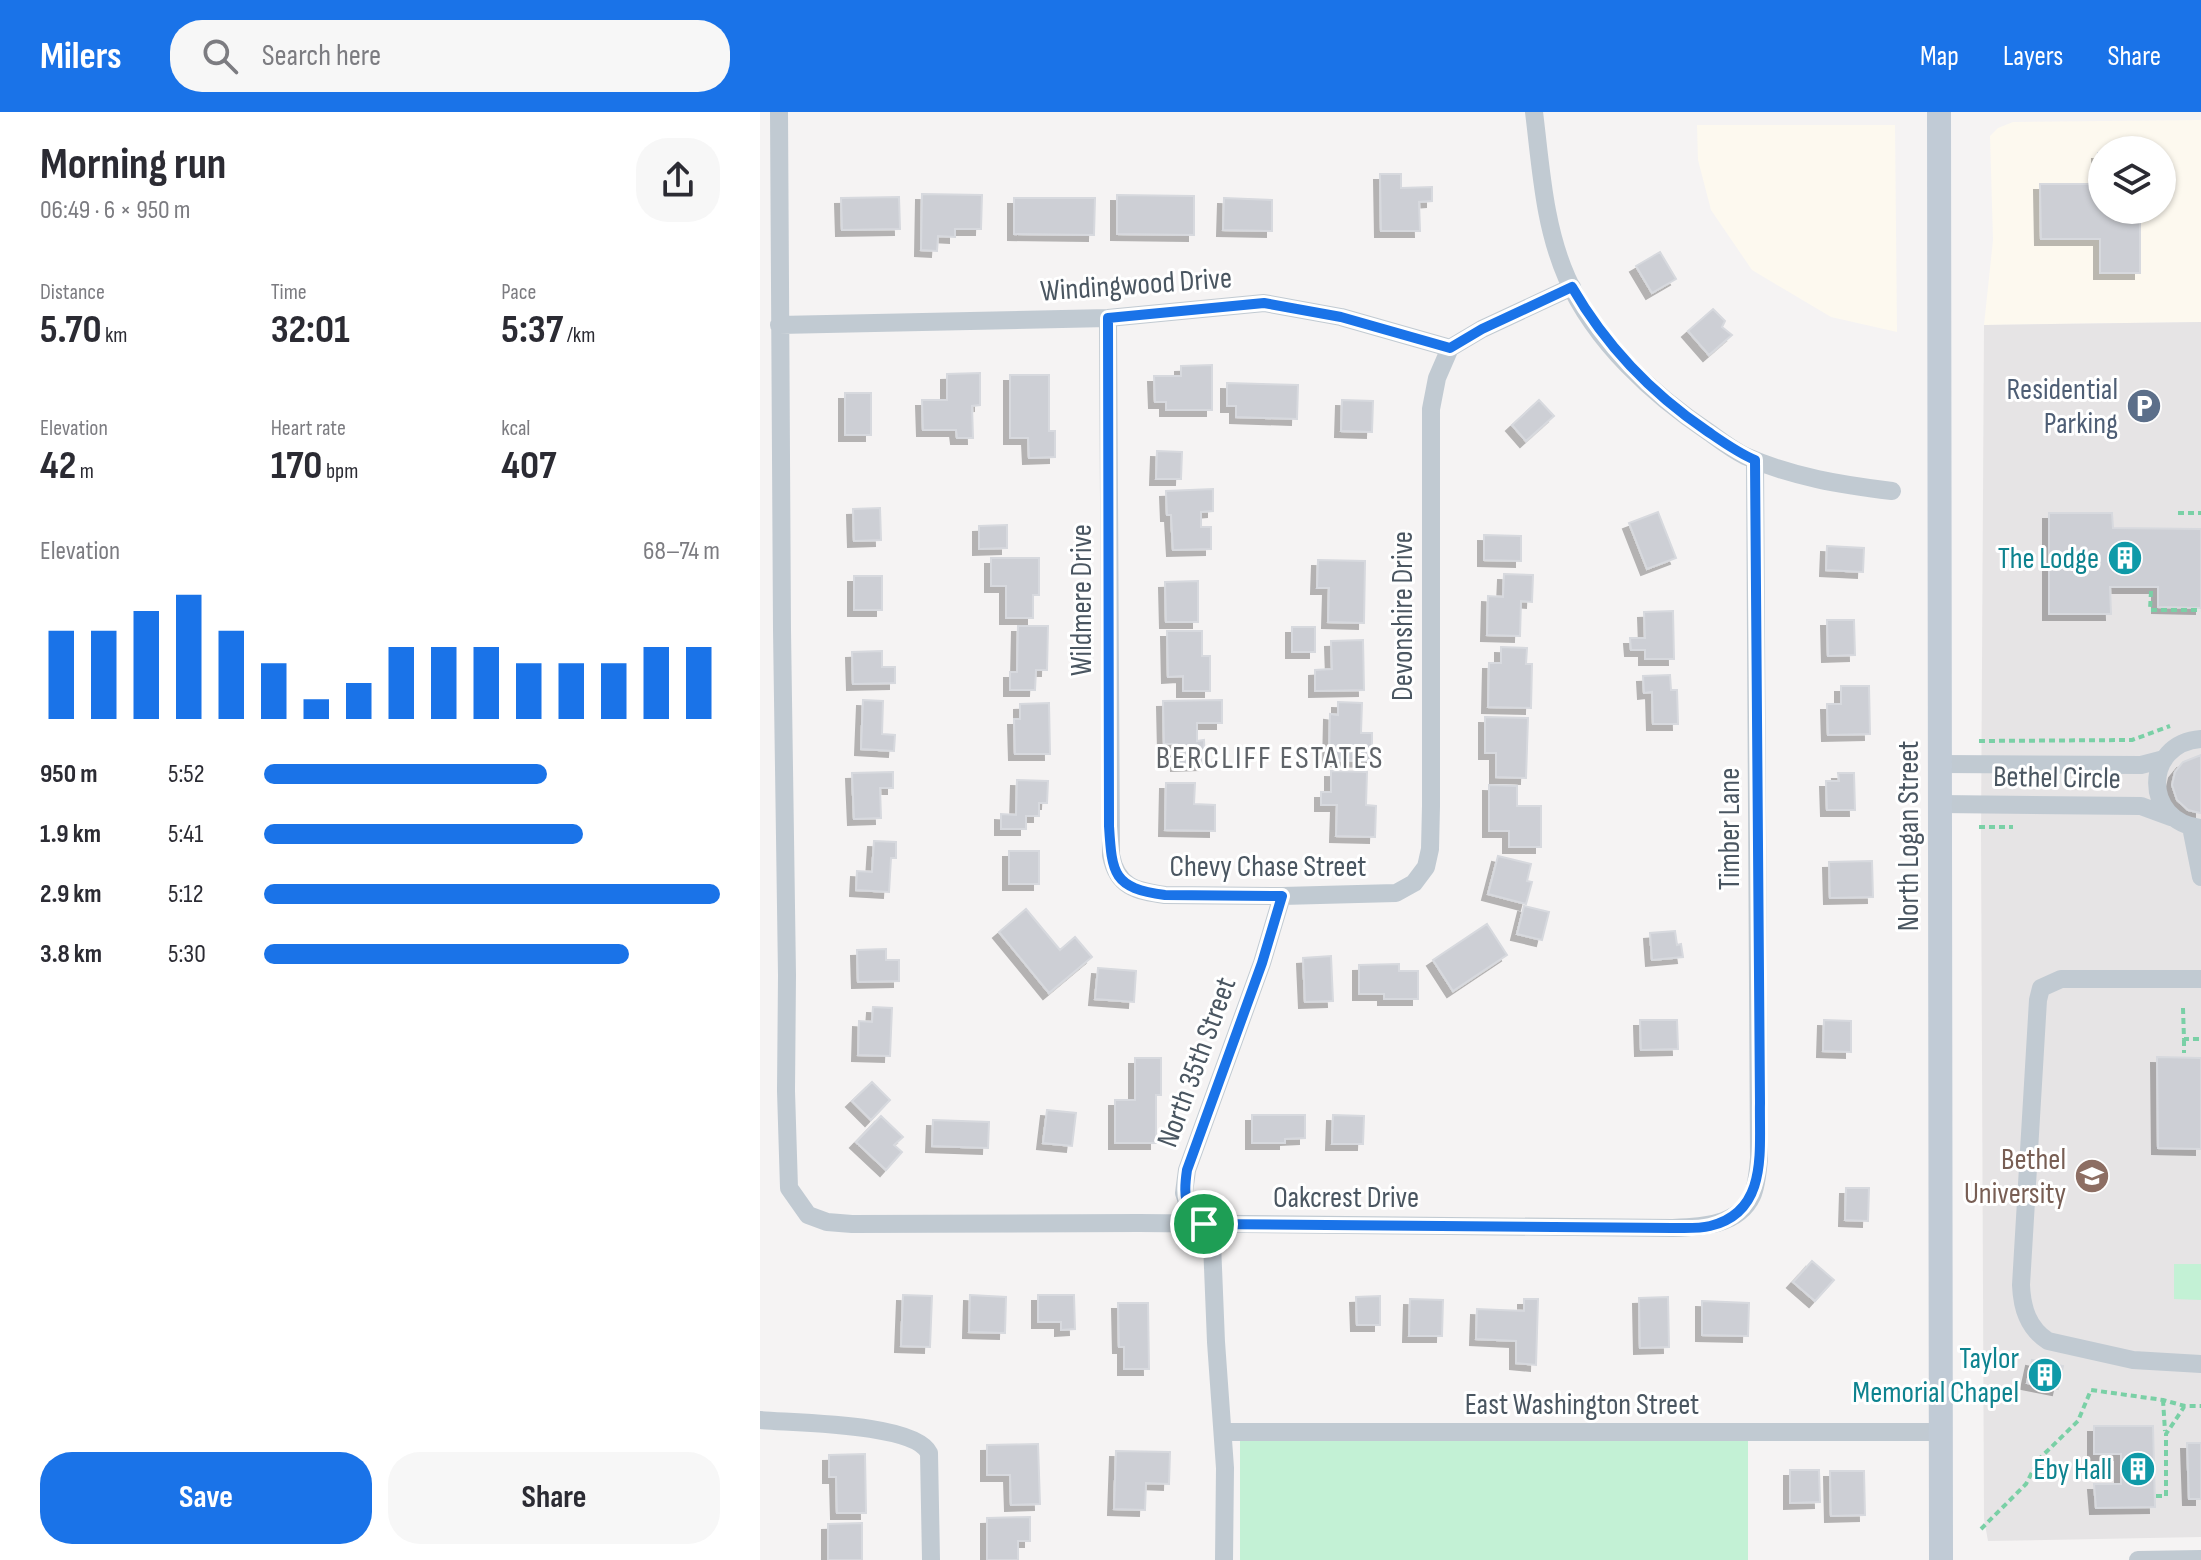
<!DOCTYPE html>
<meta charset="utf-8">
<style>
body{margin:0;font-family:"Sofia Sans Condensed",sans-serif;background:#f7f7f7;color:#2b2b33;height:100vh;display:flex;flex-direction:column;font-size:30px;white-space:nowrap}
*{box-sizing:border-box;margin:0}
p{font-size:26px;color:#7c7c81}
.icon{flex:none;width:44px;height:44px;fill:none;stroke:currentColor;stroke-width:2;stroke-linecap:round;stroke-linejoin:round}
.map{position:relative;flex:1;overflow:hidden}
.details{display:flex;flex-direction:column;background:#fff;width:760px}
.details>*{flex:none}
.tools{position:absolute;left:1328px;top:24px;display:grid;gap:16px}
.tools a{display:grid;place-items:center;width:88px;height:88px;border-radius:50%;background:#fff;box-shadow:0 2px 6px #0004;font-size:40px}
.pin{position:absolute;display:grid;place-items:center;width:68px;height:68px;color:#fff;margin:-34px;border:4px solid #fff;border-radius:50%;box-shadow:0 2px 8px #0007}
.round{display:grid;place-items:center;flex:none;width:84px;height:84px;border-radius:32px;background:#f7f7f7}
.head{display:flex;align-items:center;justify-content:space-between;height:136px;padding:0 40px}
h1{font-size:44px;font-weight:700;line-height:60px}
.stats{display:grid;grid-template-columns:repeat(3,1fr);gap:12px;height:136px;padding:8px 40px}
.stats div{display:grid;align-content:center}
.stats b{font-size:40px;font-weight:700}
.stats small{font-size:22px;font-weight:400}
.stats p{font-size:22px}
.chart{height:224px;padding:16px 40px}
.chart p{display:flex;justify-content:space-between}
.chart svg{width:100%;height:144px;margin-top:8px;stroke:#1a73e8;stroke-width:6}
.primary-button{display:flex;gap:16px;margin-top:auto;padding:16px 40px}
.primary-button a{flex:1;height:92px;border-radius:32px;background:#1a73e8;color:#fff;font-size:32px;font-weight:700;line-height:92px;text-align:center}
.primary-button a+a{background:#f7f7f7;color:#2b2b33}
ul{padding:0 40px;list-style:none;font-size:26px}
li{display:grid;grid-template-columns:128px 96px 1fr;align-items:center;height:60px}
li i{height:20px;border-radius:10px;background:#1a73e8}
header{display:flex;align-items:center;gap:48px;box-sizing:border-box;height:112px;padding:0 40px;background:#1a73e8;color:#fff}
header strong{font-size:38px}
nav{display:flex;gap:44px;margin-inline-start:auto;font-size:28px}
.search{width:560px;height:72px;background:#f7f7f7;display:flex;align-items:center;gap:20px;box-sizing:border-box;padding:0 28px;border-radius:32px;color:#7c7c81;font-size:30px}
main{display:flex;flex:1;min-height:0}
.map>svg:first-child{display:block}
.commercial{fill:#fdf9ef;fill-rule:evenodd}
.education{fill:#e6e4e5}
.green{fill:#c3f1d5}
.building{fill:#cdcfd5;stroke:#d7d9de;stroke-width:2;filter:url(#shadow)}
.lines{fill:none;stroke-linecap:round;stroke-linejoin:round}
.path{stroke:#7ad0a6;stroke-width:4;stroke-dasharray:6 4;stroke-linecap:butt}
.street{stroke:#c1cad2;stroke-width:18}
.secondary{stroke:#c1cbd6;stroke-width:24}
.route-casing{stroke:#fff;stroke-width:16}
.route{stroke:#1a73e8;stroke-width:10}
.labels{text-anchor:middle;stroke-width:6;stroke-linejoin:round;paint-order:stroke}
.street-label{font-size:30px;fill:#4a5661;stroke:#fff}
.service-label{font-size:30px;fill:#4e5e75;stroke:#fff;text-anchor:end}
.culture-label{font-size:30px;fill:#0d838f;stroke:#fff;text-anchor:end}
.education-label{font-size:30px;fill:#785e54;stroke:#fff;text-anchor:end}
.neighbourhood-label{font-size:32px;letter-spacing:2px;fill:#5f6368;stroke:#fff}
</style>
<header>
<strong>Milers</strong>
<div class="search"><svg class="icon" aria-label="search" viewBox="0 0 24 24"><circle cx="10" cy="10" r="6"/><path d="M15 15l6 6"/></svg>Search here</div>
<nav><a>Map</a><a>Layers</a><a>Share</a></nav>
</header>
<main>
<section class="details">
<div class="head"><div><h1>Morning run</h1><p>06:49 · 6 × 950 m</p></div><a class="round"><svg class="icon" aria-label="share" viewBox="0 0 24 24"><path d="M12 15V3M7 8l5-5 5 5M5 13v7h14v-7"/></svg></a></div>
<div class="stats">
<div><p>Distance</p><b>5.70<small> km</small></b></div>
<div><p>Time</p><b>32:01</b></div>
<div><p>Pace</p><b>5:37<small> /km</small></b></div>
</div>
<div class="stats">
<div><p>Elevation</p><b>42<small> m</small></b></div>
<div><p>Heart rate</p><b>170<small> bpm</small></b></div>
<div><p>kcal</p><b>407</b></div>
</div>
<div class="chart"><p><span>Elevation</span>68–74 m</p>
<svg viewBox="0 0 160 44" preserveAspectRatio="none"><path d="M5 44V17M15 44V17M25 44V11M35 44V6M45 44V17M55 44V27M65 44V38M75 44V33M85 44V22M95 44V22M105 44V22M115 44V27M125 44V27M135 44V27M145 44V22M155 44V22"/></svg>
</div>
<ul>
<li><b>950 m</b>5:52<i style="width:62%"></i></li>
<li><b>1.9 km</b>5:41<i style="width:70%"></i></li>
<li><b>2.9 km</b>5:12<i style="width:100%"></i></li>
<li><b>3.8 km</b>5:30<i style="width:80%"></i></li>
</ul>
<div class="primary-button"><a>Save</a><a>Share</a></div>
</section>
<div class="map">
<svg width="1441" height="1448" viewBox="0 0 1441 1448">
<defs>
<filter id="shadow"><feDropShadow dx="-6" dy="6" stdDeviation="0" flood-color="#0004"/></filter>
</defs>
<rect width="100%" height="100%" fill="#f5f3f3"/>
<path class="commercial" d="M1441,8V210L1224,213L1233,128L1230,24L1238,16L1253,10ZM1342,38H1402V98H1342Z
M937,13H1135L1137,220L1071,205L992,158L951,98L938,48Z"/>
<path class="education" d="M1441,210V1425L1228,1429L1224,1407L1221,722L1224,213Z"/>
<path class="green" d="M1414,1152H1441V1188L1414,1187Z
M988,1323V1448H480V1326Z"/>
<path class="building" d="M1338,41H1342V98H1380V161H1340V127H1281L1280,72H1339Z
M620,62H641V76L672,75V89L659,90L660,119H621Z
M162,82L222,83L221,117H195V125L178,124L177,139L161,138Z
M357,83L434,84V123L357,122Z
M139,85L140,117L82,118L81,86Z
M254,86H335L334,123L254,122Z
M464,86L512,88V119L463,118Z
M900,140L916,167L892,181L876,154Z
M953,197L965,209L962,215L972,223L949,243L928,219Z
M452,253V298H406V290H395L394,264H421V254Z
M220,261V293L212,294L213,326H197L196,318H163L162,288H187V262Z
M250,263H289V319H295V345L269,346L268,326H250Z
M467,271L538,273L537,307L476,305V294H467Z
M85,281H111V323H85Z
M582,288L613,289L612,320L581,319Z
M779,288L794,304L766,329L752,313Z
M397,339L422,340L421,367H396Z
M453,377V399L441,400V415H451V437L413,438L411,403H407L406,379Z
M120,396L121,428L94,429L93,397Z
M898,400L916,446L887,457L869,411Z
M1289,401H1352L1353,416L1441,417V496L1398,495V475H1350L1351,502H1289Z
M247,413V436L219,437V414Z
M724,423L761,424V449L724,448Z
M1067,434L1104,436L1103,460L1066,458Z
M231,446H279V483H273V506H246V474H231Z
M558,448L605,449L604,511L568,510L569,476H557Z
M744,462L773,463L772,490L761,489L760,524L727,523L728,484L743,485Z
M94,464H122V498H94Z
M438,469V510H406L405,470Z
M913,499L914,547H885V538H871L870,526H885L884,500Z
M1067,508H1094L1095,543L1068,544Z
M258,514H288L287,558H276L275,578H250V560H257Z
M532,515H555V540H532Z
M407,519H442V544H450V579H423V564L408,565Z
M603,528L604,578L555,579V558L572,557L571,529Z
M741,535L767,536L766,552H772L771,596L728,595L729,551H741Z
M122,539V555H135V571L93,572L92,540Z
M910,563L911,578H917L918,612H893L892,580L884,581L883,564Z
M1081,574H1109L1110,622L1068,623L1067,592H1081Z
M103,588L123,589L122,622L135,623L134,639L101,637Z
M462,588V611H437V629L444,628L445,652L417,653V632H404L403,589Z
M578,590L602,591L601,621H612V649L569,648L570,602L578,603Z
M289,591L290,642H255L254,607H260V592Z
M725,605L768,606L766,666L736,665V641H725Z
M1441,643V701H1440L1428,698L1417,688L1412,673L1415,660L1423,650Z
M571,659L607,660L606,693L616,694L615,725L576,724L577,693H561V680H571Z
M133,660V676H120L121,706L94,707L92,661Z
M1078,661H1094L1095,698H1067L1066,669H1079Z
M257,668L288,669L287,691H279V704H266V717H241V702L256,703Z
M406,671H435L434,692L455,693V719L405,718Z
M729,673L757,674V694H781V735H749V719H729Z
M114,729L136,730V746H131L129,780L96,778L97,759L112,760Z
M249,739H279V772H249Z
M738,744L771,752L767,769L772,770L766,792L728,782Z
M1112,749L1113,785L1070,786L1069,750Z
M764,794L789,800L782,828L757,822Z
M266,797L300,838L315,825L332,845L289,881L239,820Z
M727,812L747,843L693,879L673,848Z
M915,819L917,833L921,832L923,845L892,848L890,821Z
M126,837V848H139V869L98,870L97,838Z
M571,844L573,889L545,890L543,846Z
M639,852V859H658V887H624V882H599V853Z
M338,856L376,859L374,890L335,887Z
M113,895L132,896L130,944L98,943L99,909L112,910Z
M880,908H917L918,937L881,938Z
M1064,908L1091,909V940L1063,939Z
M1397,945L1441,946V1037L1398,1036Z
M375,946H401V983H396V1031H355V988H375Z
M112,970L130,988L111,1008L92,989Z
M287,998L316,1001L312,1034L283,1031Z
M492,1003H545V1026L525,1027V1031H492Z
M573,1003L604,1004L603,1032H572Z
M121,1004L143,1025L134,1033L142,1040L126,1058L96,1030Z
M173,1008L229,1010L228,1036L172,1034Z
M1086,1076H1109L1108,1109L1085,1108Z
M1052,1149L1074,1168L1055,1189L1033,1170Z
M143,1183L172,1184L170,1235L141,1234Z
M210,1183L246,1185L245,1221L209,1220Z
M278,1183H314L315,1217L301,1218V1210H278Z
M620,1184V1213H597L596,1185Z
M908,1185L909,1235L880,1236L879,1186Z
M650,1187L683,1188L682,1224H649Z
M764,1187H778L776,1253L756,1251V1229L716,1227L717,1197L764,1199Z
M942,1189L989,1191L988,1224L942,1223Z
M358,1191H388L389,1257H364V1235H359Z
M1272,1248L1303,1254L1298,1277L1267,1271Z
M1334,1314H1393L1395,1395L1336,1396L1334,1372H1361V1342H1334Z
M1427,1331H1441V1387H1429Z
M278,1332L280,1392L251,1393L250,1363H227V1333Z
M356,1339L410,1340L409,1372L386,1371L385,1398L354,1397Z
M105,1342L106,1401H77L76,1365H69V1343Z
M1030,1358H1059L1060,1390L1030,1391Z
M1070,1359H1104L1105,1403L1071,1404Z
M270,1405V1429H258V1448H227V1406Z
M102,1411V1448H68V1412Z"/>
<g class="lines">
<path class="path" d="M1418,401H1441
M1391,479L1390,498H1441
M1219,629L1372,628L1410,614
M1219,715H1253
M1423,896L1424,927H1441
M1424,928V941
M1403,1288L1405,1319
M1396,1384H1406V1322L1424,1295
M1221,1417L1266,1372L1279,1347L1318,1309L1331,1278L1403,1288L1425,1294H1441"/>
<path class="street" d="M19,0L22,518L27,863L26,979L29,1076L48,1103L67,1110L92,1112L379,1111L912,1116C940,1115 978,1114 992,1084C997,1073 998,1058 999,1046L995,348
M774,0C781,56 784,114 807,166C835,230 893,283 950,321C961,329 973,338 985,344C1032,365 1082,373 1132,379
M348,206L351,743C357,775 376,779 405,783L522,784L636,781L654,771L666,755L670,737L671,694V297L677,266L690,236
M19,213L348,206L504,191L581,205L690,236L722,217L812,175
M1441,627C1383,631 1382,710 1441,716
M1180,652L1381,653L1404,647
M1180,692L1381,694L1411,705
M1431,715L1441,765
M1441,867H1301L1281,876L1278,888L1261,1173C1262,1196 1268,1216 1288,1229L1373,1248L1441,1252
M0,1308C34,1311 155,1311 169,1341L171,1448
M464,1320H1181
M464,1448L465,1356L456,1230L452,1131L444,1112L430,1099L424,1081L427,1058L502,851L522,784
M1378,1448L1441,1447"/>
<path class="secondary" d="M1179,0L1181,1448"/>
</g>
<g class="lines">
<g class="route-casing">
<path id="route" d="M812,175C846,234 891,281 947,319C963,330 978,341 995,348L1000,991C999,1038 1009,1100 950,1114C938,1117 924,1116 912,1116L444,1112C424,1094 423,1085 427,1058L502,851L522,784L405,783C353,776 352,762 349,714L348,206L504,191L581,205L690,236L722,217Z"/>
</g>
<use href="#route" class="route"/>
</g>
<defs>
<g id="parking-disc" transform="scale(1.8)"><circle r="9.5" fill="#5c6f8a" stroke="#fff"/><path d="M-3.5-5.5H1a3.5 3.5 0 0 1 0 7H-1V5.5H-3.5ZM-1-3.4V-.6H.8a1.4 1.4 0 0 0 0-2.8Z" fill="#fff"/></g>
<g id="building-disc" transform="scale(1.8)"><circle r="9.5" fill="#0f9aa8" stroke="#fff"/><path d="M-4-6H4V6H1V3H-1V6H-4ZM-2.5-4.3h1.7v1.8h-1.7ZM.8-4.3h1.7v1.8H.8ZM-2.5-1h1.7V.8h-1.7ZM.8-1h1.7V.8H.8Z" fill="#fff"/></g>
<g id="university-disc" transform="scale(1.8)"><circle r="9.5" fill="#8d6e63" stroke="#fff"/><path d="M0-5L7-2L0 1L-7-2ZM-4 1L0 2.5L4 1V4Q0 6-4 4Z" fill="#fff"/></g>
</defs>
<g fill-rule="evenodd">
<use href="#parking-disc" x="1384" y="294"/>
<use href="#building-disc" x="1365" y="446"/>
<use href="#university-disc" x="1332" y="1064"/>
<use href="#building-disc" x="1285" y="1263"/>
<use href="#building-disc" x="1378" y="1357"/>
</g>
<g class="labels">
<g class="street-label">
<text transform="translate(376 172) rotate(-4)" y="10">Windingwood Drive</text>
<text transform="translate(321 488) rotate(-90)" y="10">Wildmere Drive</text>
<text transform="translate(642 504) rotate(-90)" y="10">Devonshire Drive</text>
<text transform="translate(1297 665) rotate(1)" y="10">Bethel Circle</text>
<text transform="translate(969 717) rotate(-90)" y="10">Timber Lane</text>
<text transform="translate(1148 724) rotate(-90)" y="10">North Logan Street</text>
<text x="508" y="764">Chevy Chase Street</text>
<text transform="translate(436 950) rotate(-70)" y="10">North 35th Street</text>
<text x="586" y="1095">Oakcrest Drive</text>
<text x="822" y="1302">East Washington Street</text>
</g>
<g class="service-label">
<text x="1358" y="287">Residential<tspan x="1358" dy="34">Parking</tspan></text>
</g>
<g class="culture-label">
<text x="1339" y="456">The Lodge</text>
<text x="1259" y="1256">Taylor<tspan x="1259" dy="34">Memorial Chapel</tspan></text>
<text x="1352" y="1367">Eby Hall</text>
</g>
<g class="education-label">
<text x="1306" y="1057">Bethel<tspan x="1306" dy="34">University</tspan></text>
</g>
<g class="neighbourhood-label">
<text x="510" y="656">BERCLIFF ESTATES</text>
</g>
</g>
</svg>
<div class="tools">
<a><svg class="icon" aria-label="layers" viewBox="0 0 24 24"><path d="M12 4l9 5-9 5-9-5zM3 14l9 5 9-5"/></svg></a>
</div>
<div class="pin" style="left:444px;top:1112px;background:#1e9e55"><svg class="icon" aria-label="arrive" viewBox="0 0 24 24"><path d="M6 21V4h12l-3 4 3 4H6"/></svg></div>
</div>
</main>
